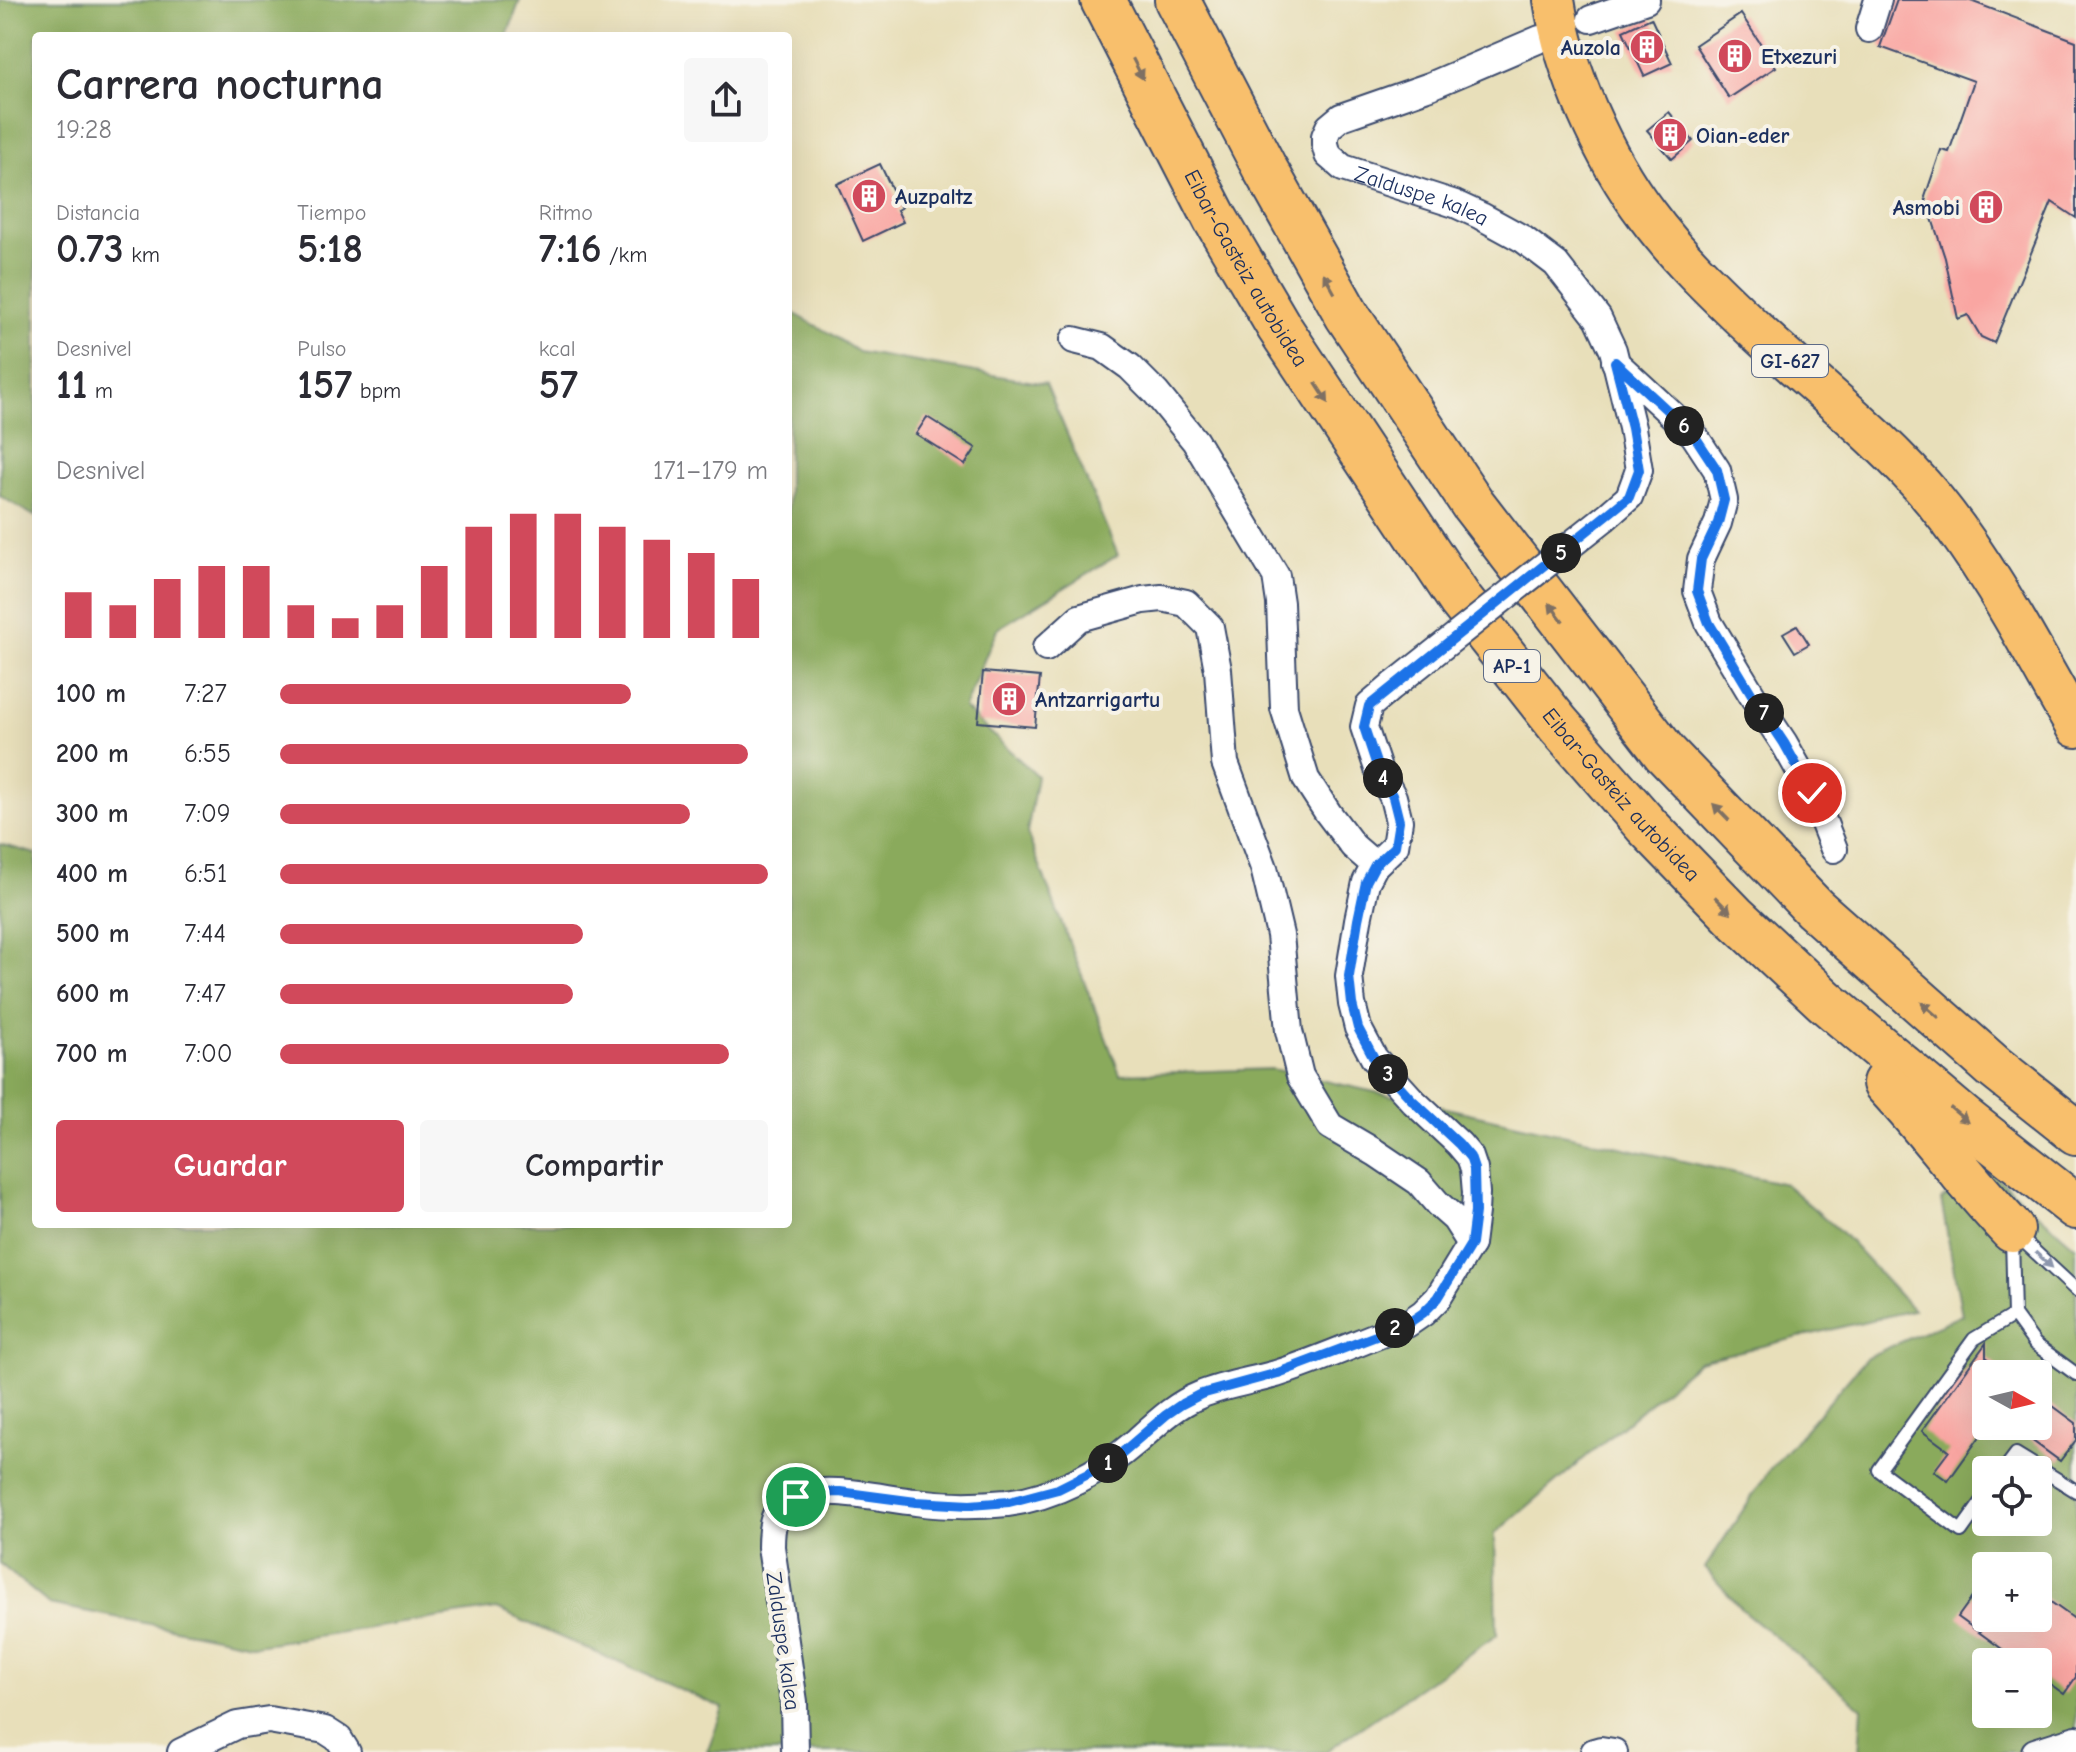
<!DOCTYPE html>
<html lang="es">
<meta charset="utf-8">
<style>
body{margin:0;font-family:"Comic Neue",sans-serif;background:#f7f7f7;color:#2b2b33;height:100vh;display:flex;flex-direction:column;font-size:30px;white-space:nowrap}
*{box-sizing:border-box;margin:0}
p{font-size:26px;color:#7c7c81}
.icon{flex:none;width:44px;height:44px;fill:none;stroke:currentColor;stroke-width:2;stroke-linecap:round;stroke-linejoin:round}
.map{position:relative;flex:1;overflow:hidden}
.drawer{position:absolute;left:32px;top:32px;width:760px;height:1196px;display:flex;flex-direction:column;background:#fff;border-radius:8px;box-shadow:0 8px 32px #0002}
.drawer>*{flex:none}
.needle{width:52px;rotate:98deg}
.fabs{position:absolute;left:1972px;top:1360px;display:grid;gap:16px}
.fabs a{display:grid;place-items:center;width:80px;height:80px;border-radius:8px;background:#fff;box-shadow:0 8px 32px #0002;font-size:40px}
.pin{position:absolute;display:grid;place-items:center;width:68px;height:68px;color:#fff;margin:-34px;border:4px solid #fff;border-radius:50%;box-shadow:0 2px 8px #0007}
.km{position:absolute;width:40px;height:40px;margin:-20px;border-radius:50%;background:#222;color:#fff;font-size:22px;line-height:40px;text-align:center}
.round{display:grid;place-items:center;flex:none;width:84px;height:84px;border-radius:8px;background:#f7f7f7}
.head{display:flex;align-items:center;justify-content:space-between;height:136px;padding:0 24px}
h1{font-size:44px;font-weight:700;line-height:60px}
.stats{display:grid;grid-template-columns:repeat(3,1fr);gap:12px;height:136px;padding:8px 24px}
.stats div{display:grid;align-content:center}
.stats b{font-size:40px;font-weight:700}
.stats small{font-size:22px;font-weight:400}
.stats p{font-size:22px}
.chart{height:224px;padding:16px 24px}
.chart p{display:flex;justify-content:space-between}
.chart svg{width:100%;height:144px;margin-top:8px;stroke:#d1495b;stroke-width:6}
.button{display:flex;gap:16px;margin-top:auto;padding:16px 24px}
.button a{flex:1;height:92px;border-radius:8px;background:#d1495b;color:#fff;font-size:32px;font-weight:700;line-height:92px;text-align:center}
.button a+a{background:#f7f7f7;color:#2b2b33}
ul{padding:0 24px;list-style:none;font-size:26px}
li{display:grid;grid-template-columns:128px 96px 1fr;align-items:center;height:60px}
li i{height:20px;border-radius:10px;background:#d1495b}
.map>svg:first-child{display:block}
.forest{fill:#8aaa5c;stroke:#526c5d;stroke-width:2;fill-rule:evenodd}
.building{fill:#f9a6a2}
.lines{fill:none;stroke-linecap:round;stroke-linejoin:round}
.service-casing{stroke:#3a496c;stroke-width:16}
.minor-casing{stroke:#3a496c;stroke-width:30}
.primary-casing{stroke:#3a496c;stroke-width:44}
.motorway-casing{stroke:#3a496c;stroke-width:48}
.service{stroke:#fff;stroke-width:12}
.minor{stroke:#fff;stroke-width:26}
.primary{stroke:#f8bf6c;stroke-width:40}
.motorway{stroke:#f8bf6c;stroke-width:44}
.minor-bridge-casing{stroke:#3a496c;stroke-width:30;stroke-linecap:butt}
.minor-bridge{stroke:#fff;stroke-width:26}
.oneway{fill:#7e7064}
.oneway2{fill:#8d97ae}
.route-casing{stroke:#fff;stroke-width:16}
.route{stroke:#1a73e8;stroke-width:10}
.labels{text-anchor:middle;stroke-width:8;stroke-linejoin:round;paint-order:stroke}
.shield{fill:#f7f3e8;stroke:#5d6a87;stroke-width:2}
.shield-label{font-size:20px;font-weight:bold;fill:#1b2f5e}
.poi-label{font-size:22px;font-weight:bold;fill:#1b2f5e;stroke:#f7f3e8;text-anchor:start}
.street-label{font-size:22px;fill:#1b2f5e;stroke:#f7f3e8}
</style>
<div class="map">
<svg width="2076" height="1752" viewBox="0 0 2076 1752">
<rect width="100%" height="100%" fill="#f7f3e8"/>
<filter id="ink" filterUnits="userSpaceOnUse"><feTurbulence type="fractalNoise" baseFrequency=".0125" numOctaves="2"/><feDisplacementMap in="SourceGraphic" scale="16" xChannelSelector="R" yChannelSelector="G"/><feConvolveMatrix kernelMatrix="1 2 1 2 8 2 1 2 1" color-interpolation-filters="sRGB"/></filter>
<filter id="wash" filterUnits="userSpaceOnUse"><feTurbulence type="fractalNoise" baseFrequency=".006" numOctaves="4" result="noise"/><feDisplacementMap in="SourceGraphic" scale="32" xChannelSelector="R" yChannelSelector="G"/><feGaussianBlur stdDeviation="1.8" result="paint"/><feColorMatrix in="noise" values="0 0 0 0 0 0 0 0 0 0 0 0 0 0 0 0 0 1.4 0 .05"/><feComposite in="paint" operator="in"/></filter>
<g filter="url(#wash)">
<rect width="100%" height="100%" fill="#e8dfba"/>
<path class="forest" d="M0,0H520L507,36H36V517L0,496Z
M788,310L831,334L858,352L1046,384L1118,555L997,629L964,708L1037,776L1027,833L1120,1074L1272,1069L1785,1184L1841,1232L1913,1310L1699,1361L1495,1534L1497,1635L1325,1752H707L723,1708L496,1609L256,1645L49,1604L0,1564V844L36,854V1224H788Z
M1988,1170L2076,1247V1752H1859L1862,1708L1741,1609L1705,1568L1768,1472L1867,1357L1962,1315L1941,1200ZM1986,1374H2038V1426H1986ZM1986,1470H2038V1522H1986ZM1986,1566H2038V1618H1986ZM1986,1662H2038V1714H1986Z"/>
<g id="blocks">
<path class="building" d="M1897,0H1968L2076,41V218L2052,202L1994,343L1981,337L1968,315L1958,319L1945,258L1925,197L1941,150L1949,152L1974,81L1880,47Z
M1741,14L1776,67L1729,98L1695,45Z
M1651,18L1672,63L1644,76L1623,31Z
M1669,112L1693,141L1672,159L1647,130Z
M880,164L901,208L897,210L903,222L863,241L837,184Z
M927,417L976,448L965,465L916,434Z
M1797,625L1809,644L1795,652L1783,633Z
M983,672L1040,677L1035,727L978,722Z
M1986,1343V1357L2009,1374H1986V1428L1948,1481L1934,1471L1949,1451L1922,1431Z
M2038,1395L2076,1423V1440L2060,1461L2012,1426H2038Z
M1986,1578V1618H2038V1593L2076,1620V1677L2064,1694L2038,1675V1662H2020L1958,1617Z"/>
</g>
</g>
<g filter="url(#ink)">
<use href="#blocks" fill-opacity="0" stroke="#3a496c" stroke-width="2"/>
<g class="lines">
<g class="service-casing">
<path id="service" d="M2017,1235L2076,1290
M2012,1237L2014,1315L2035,1344L2076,1374
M2004,1470L2016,1454L2076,1491
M1986,1496L1961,1531L1879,1470L1974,1339L2014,1315"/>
</g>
<g class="minor-casing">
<g id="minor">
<path d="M1591,19L1646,0"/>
<path d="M1869,29L1878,0"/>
<path id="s1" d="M1540,39L1430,86L1341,117L1329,127L1325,136V144L1328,155L1343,168L1455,204L1481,216L1523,239L1556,264L1598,318L1613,350L1632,428L1639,470L1629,497L1606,517"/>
<path d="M1074,340L1102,347L1130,367L1156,393L1195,441L1276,576L1280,603L1284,708L1306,779L1328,813L1353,846L1375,865"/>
<path d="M1615,362L1694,435L1717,470L1724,500L1718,523L1701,559L1697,591L1709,623L1754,698L1784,743L1812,793L1834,849"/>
<path d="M1046,648L1079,618L1143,600L1162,598L1186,603L1210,627L1218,670L1225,763L1264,868L1280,935L1289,1031L1300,1076L1330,1126L1376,1153L1419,1182L1438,1204L1455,1219L1471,1244"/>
<path d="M181,1752L237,1725L269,1720L325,1730L339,1739L347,1752"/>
<path d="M795,1752L794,1702L771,1547C771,1526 773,1507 795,1497C826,1484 883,1499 916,1502C946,1506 977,1506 1007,1503C1054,1497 1101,1472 1137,1441C1156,1424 1175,1405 1200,1395C1224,1385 1251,1381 1276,1374C1321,1360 1363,1340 1407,1324L1423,1313L1438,1298L1471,1244L1475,1212L1476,1193L1474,1169L1470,1157L1459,1144L1413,1101L1374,1058L1358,1028L1352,1004L1349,976L1358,920L1366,882L1375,865L1395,846L1399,821L1393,797L1378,769L1364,727L1369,706L1395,684"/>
<path d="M1594,1752L1601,1750L1614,1752"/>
<path d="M2035,1752L2076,1739"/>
</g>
</g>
<g class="primary-casing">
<path id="primary" d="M1554,0C1565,72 1603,157 1647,215C1678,257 1717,294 1755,330C1815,386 1882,437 1935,501C1991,570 2032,651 2076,727"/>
</g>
<g class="motorway-casing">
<g id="motorway">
<path id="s2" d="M1103,0L1215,218L1279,327L1461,601L1558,724L1646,825L1734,916L1825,1001L1963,1118L2076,1207"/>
<path d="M1177,0L1264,167L1347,315L1472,503L1665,753L1814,908L1994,1067L2076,1132"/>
<path d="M1885,1083C1929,1130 1967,1183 2012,1230"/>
</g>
</g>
<use href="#service" class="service"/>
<use href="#minor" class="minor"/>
<use href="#primary" class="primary"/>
<use href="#motorway" class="motorway"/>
<g class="minor-bridge-casing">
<path id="minor-bridge" d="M1395,684L1606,517"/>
</g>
<use href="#minor-bridge" class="minor-bridge"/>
</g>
<defs><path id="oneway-solid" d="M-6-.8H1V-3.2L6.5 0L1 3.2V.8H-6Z" transform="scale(2)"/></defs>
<g class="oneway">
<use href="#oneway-solid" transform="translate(1138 69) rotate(63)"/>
<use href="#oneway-solid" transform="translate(1329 283) rotate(-119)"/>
<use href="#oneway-solid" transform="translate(1322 393) rotate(57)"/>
<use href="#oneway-solid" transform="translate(1556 612) rotate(-128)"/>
<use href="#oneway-solid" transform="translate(1721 812) rotate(-134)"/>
<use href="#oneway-solid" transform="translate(1723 905) rotate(46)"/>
<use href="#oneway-solid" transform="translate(1930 1010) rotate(-139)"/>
<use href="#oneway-solid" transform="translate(1959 1115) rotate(40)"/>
</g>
<use class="oneway2" href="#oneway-solid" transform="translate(2044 1260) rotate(43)"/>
</g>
<g class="lines" filter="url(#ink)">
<g class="route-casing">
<path id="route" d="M796,1497L814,1493L840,1492L916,1502L970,1505L1009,1502L1058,1489L1100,1468L1117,1457L1166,1415L1182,1404L1201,1394L1278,1373L1384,1333L1407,1324L1423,1313L1438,1298L1471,1244L1475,1212L1474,1169L1470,1157L1459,1144L1413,1101L1374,1058L1358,1028L1352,1004L1349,976L1358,920L1366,882L1375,865L1395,846L1399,821L1393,797L1378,769L1364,727L1369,706L1629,497L1639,470L1632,428L1615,362L1694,435L1717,470L1724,500L1718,523L1701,559L1697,591L1709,623L1754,698L1784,743L1812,793"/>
</g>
<use href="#route" class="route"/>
</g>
<defs>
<g id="building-disc" transform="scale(1.8)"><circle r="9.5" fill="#d1495b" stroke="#f7f3e8"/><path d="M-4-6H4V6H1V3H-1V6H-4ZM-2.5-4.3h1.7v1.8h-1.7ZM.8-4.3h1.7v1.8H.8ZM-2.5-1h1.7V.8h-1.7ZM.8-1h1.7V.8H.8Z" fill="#fff"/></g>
</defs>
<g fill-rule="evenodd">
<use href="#building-disc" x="1647" y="47"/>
<use href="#building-disc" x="1735" y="56"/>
<use href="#building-disc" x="1670" y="135"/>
<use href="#building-disc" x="869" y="196"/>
<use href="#building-disc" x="1986" y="207"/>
<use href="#building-disc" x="1009" y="699"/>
</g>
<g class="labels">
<g class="shield">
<rect x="1752" y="345" width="76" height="32" rx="6"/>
<rect x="1484" y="650" width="56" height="32" rx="6"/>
</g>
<g class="shield-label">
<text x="1790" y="368">GI-627</text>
<text x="1512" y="673">AP-1</text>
</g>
<g class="poi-label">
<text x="1621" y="55" text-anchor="end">Auzola</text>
<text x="1761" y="64">Etxezuri</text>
<text x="1696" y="143">Oian-eder</text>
<text x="895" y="204">Auzpaltz</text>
<text x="1960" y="215" text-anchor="end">Asmobi</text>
<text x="1035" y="707">Antzarrigartu</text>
</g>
<g class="street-label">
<text dy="8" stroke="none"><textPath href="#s1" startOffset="362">Zalduspe kalea</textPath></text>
<text dy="8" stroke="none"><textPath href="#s2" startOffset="304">Eibar-Gasteiz autobidea</textPath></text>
<text dy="8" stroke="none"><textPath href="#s2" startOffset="952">Eibar-Gasteiz autobidea</textPath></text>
<text transform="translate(784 1641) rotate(82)" y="8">Zalduspe kalea</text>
</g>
</g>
</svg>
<div class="fabs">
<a><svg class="needle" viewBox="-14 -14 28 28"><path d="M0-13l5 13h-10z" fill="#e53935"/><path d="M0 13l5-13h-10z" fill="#7c7c81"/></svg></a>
<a><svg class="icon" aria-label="locate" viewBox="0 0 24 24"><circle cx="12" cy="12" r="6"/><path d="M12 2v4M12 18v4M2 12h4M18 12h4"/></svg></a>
<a>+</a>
<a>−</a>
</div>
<div class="pin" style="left:796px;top:1497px;background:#1e9e55"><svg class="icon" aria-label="arrive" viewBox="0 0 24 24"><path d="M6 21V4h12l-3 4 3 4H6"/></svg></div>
<div class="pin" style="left:1812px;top:793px;background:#d93025"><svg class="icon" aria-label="check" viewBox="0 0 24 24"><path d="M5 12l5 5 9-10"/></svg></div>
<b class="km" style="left:1108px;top:1463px">1</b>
<b class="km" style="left:1395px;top:1328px">2</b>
<b class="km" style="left:1388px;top:1074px">3</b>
<b class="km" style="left:1383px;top:778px">4</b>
<b class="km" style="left:1561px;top:553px">5</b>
<b class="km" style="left:1684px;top:426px">6</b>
<b class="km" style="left:1764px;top:713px">7</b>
<section class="drawer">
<div class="head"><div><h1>Carrera nocturna</h1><p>19:28</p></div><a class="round"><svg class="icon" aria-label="share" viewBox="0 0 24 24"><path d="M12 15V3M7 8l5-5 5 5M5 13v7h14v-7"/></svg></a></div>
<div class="stats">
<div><p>Distancia</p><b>0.73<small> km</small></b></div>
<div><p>Tiempo</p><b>5:18</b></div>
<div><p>Ritmo</p><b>7:16<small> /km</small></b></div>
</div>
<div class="stats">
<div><p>Desnivel</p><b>11<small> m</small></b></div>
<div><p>Pulso</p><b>157<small> bpm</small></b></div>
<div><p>kcal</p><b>57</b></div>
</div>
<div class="chart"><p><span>Desnivel</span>171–179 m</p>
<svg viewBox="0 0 160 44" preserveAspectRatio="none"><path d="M5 44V30M15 44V34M25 44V26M35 44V22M45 44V22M55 44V34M65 44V38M75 44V34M85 44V22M95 44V10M105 44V6M115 44V6M125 44V10M135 44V14M145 44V18M155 44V26"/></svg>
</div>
<ul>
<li><b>100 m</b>7:27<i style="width:72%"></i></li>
<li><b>200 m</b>6:55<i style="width:96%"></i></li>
<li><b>300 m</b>7:09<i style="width:84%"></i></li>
<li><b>400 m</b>6:51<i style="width:100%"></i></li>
<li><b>500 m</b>7:44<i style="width:62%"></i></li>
<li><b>600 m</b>7:47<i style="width:60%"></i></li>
<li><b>700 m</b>7:00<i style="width:92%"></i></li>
</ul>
<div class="button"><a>Guardar</a><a>Compartir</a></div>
</section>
</div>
